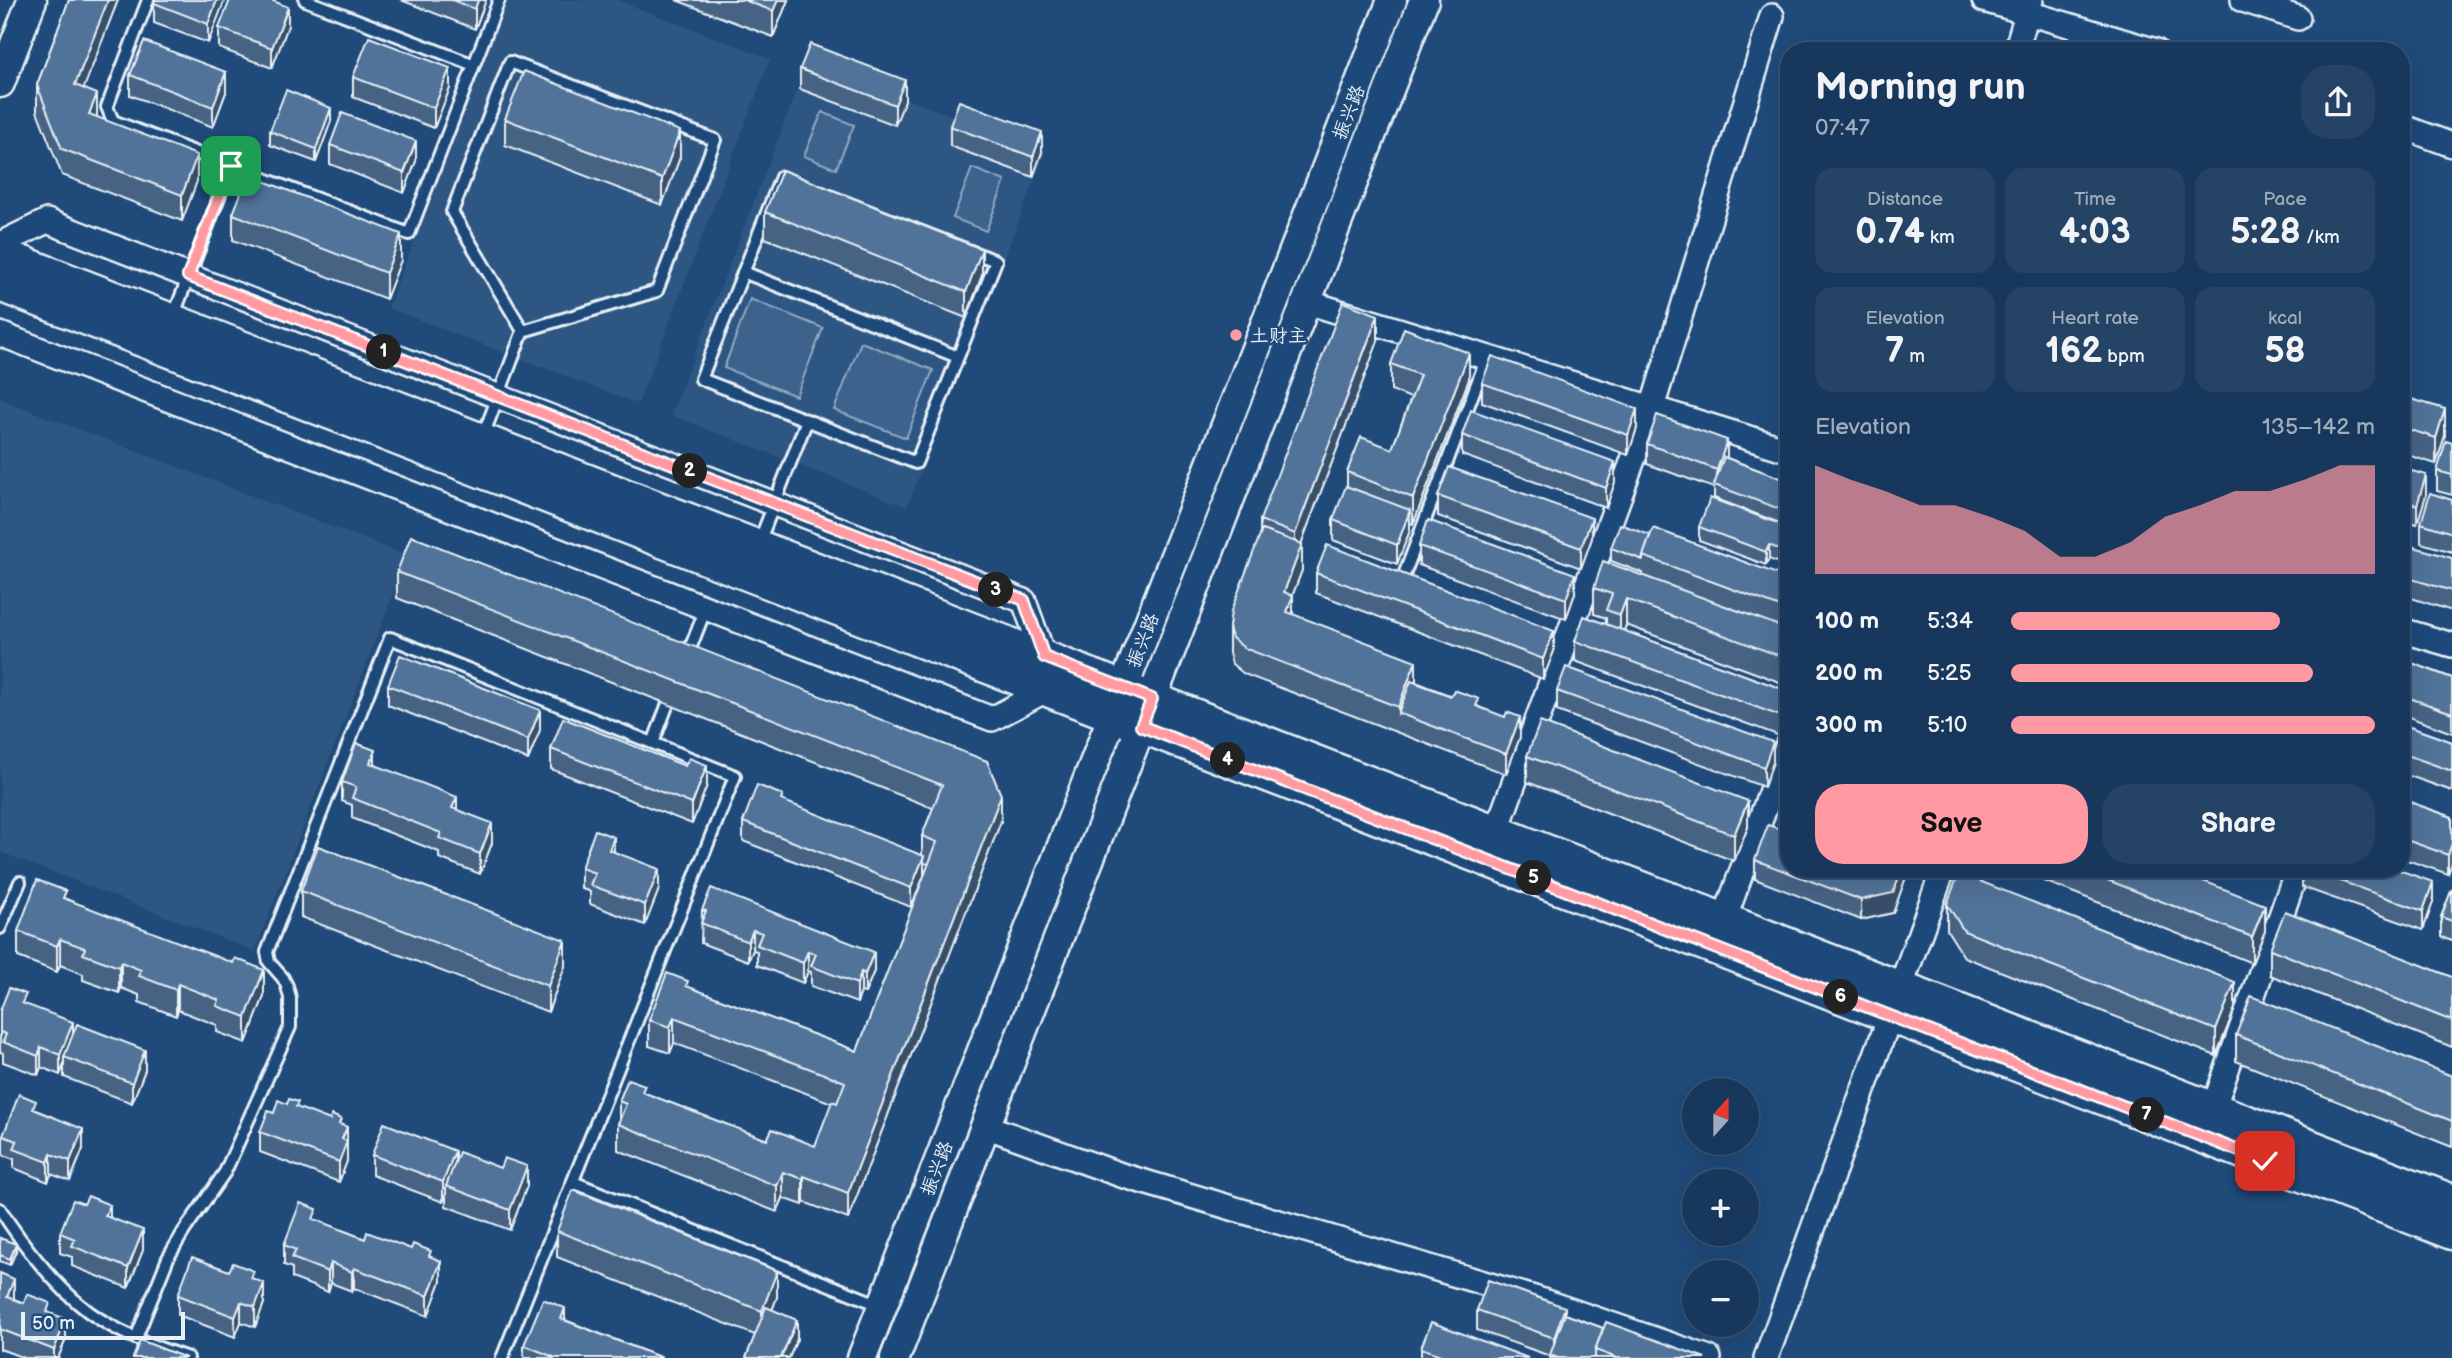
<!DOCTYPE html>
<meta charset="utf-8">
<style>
body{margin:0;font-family:"Balsamiq Sans","LXGW WenKai TC",sans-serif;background:#244365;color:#f1f3f6;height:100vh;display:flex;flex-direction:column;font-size:26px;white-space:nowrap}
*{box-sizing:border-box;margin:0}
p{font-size:23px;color:#9eacbb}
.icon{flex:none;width:38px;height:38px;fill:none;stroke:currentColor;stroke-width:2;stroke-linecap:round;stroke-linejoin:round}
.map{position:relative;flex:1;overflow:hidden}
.side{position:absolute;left:1780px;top:42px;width:630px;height:836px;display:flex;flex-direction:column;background:#17385c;border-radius:28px;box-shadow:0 7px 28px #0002,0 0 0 2px #365272}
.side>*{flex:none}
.needle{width:46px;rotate:21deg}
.controls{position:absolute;left:1682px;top:1078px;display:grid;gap:14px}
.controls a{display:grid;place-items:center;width:77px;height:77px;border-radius:50%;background:#17385c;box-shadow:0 7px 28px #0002,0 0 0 2px #365272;font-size:35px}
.scale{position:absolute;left:21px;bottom:18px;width:164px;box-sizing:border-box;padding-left:7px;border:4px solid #e8f1f8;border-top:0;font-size:19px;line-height:24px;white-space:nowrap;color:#e8f1f8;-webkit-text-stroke:5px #1f4a7a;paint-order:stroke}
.pin{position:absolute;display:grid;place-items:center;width:60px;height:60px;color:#fff;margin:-30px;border-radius:14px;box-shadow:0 4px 10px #0006}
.km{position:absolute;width:35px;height:35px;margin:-18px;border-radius:50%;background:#222;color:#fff;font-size:19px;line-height:35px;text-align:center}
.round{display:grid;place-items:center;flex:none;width:74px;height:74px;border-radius:28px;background:#244365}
.overview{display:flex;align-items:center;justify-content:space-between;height:119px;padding:0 35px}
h1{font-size:38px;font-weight:600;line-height:52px}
.metrics{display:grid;grid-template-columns:repeat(3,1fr);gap:10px;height:119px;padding:7px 35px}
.metrics div{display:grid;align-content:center;border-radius:18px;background:#244365;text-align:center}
.metrics b{font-size:35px;font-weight:600}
.metrics small{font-size:19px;font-weight:400}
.metrics p{font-size:19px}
.chart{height:196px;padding:14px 35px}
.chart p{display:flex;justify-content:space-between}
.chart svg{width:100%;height:126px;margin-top:7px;fill:#ff9aa2;opacity:.7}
.cta{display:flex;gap:14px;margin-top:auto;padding:14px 35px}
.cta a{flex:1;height:80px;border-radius:28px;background:#ff9aa2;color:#111;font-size:28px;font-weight:600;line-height:80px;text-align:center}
.cta a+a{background:#244365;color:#f1f3f6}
ul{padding:0 35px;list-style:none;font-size:23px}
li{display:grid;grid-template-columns:112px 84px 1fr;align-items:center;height:52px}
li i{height:18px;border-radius:9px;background:#ff9aa2}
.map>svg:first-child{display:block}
.built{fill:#2e5683}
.green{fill:#3c628c;stroke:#92aac2;stroke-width:2}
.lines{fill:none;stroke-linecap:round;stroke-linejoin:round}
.service-casing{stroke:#e8f1f8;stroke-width:16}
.minor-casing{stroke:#e8f1f8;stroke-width:28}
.tertiary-casing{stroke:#e8f1f8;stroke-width:33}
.secondary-casing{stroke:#e8f1f8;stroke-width:37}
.service{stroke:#1f4a7a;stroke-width:10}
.minor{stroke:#1f4a7a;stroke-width:23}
.tertiary{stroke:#1f4a7a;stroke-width:28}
.secondary{stroke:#1f4a7a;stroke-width:32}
.wall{fill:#466384;stroke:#e8f1f8;stroke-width:2;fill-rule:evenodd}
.shaded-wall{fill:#39506b;stroke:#e8f1f8;stroke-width:2}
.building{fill:#517399;stroke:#e8f1f8;stroke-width:2}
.route-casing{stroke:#fff;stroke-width:14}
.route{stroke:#ff9aa2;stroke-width:9}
.poi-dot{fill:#ff9aa2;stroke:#1f4a7a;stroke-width:2.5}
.labels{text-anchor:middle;stroke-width:5;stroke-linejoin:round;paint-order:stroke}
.street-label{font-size:19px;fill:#e8f1f8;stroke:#1f4a7a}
.poi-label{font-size:19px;fill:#e8f1f8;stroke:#1f4a7a;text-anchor:start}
</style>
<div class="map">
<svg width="2452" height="1358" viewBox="0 0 2452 1358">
<rect width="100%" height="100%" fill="#1f4a7a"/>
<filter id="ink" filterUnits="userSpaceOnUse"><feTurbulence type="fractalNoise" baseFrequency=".0143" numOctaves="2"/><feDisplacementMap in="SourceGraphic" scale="14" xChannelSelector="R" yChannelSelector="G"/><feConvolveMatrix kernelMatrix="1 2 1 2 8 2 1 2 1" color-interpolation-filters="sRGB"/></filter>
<g filter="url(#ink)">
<path class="built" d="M507,0H617L770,59L638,404L388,308Z
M808,62L1046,151L907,507L671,415Z
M0,399L408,556L255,951L0,852Z"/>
<path class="green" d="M822,112L854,125L836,169L804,156Z
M972,168L1005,181L986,231L953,218Z
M750,299L823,328L796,396L724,368Z
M861,342L933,370L906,438L834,410Z"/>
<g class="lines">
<g class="service-casing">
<path id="service" d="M148,0L107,107L113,121L409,234L499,0
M305,0L474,65
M510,62L715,140L657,291L523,331L452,212Z
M781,177L996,261L916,463L701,379Z
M743,272L958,357
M173,317L231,166
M483,436L523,331
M758,545L807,420
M1401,583L1487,357
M686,659L706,608
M653,743L672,693
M0,928L20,882
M573,1182L882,1306
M0,1209C22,1244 56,1287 89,1312C118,1333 154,1347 188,1358
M136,1338L168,1258L184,1231L225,1172L290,1027V998L287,986L283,978L269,962L267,952L390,638L735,776L502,1358"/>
</g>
<g class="minor-casing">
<path id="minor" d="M1984,0L2156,51
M2243,0L2298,18
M2016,51L2031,0
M2401,126L2452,145
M0,244L47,221L1024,601L1044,657
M1307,302L1788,450
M0,334L992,719L1046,690
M2401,630L2452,645
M1496,832L1652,408L1772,16
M1724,920L1788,744
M2213,1109L2297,870
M985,1126L1121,1175L1534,1298L1709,1358
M1766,1358L1943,870"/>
</g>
<g class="tertiary-casing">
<path id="tertiary" d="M0,83L32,0
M862,1358L1392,0
M895,1358L1424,0"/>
</g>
<g class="secondary-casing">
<path id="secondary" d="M0,254L2452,1201
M0,285L2452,1233"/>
</g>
<use href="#service" class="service"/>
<use href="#minor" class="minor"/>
<use href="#tertiary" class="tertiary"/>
<use href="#secondary" class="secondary"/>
</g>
<path class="wall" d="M69,0H118L83,89L97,117L197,181L182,221L62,175L37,111V85Z
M224,0L208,43L154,23V3Z
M401,0H486L475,29Z
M676,0H788L773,37Z
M288,26L272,68L219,48V28Z
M800,69L905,100L895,125L800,89Z
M130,75L226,92L213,127L130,95Z
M353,77L450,88L434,128L353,97Z
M505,119L680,157L662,205L505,145Z
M331,121L316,162L270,145V131Z
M950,126L1042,152L1033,177L950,146Z
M330,145L416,161L404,193L330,164Z
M765,212L982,275L966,318L765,238Z
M233,214L401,260L386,299L233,240Z
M1378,341L1301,544L1302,570L1292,596L1293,615L1416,682L1479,707L1520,737L1506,774L1244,674L1232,664L1229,653V627L1260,536V520Z
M1391,364L1469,379L1413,524L1410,523V530L1397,564L1333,540V520L1347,486V472L1392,449L1411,398L1391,390Z
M1482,383L1637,428L1628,455L1482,402Z
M2401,396L2445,435L2436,464L2401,453Z
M1462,435L1615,482L1606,508L1462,455Z
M2452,443V495L2437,491V471Z
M1647,444L1727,458L1788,481V526L1714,498V488L1647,464Z
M2401,468L2426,495L2417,524L2401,520Z
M1438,496L1592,538L1581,568L1438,516Z
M2452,500V552L2421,543V523Z
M1699,527H1788V566L1769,559L1766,565L1699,540Z
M1650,535L1788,578V625L1784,623L1783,627L1788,629V721L1783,737L1575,661V641L1606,624V618L1594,614V588L1643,576V573L1611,561V548ZM1626,625L1785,684V690L1624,631Z
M1419,546L1575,593L1566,619L1419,565Z
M2452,558V611L2405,596V577Z
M397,572L987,761L1001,821L848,1219L804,1202L803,1205L783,1198L777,1212L618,1150V1124L619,1120V1101L645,1093L767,1140L815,1146L832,1103L674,1043L670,1053L649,1046V1020L688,987L857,1051L929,864L924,863V876L911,907L743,841V822L783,801L922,856V836L933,808L397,598Z
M1316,573L1554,651L1543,679L1316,593Z
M2401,659L2452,678V733L2401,714Z
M388,685L540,730L528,760L388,705Z
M1557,691L1773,762L1764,787L1557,711Z
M2401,724L2452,742V791L2401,773Z
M551,749L685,766L707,785L692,824L551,769Z
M1527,756L1748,827L1734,861L1527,782Z
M1788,760V790L1785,789V769Z
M375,765L457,810L492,843L480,874L439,858V852L352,818V805L342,801V782Z
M2401,799L2452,817L2448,874L2401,858Z
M614,852L659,889L645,925L590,904V892L581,888V868Z
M1755,860L1788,870H1906V877L1893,913L1861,920L1755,879Z
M2016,870H2175L2265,931L2252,963Z
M2255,870H2285L2282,879Z
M2302,870H2399L2433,902L2423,930L2302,887Z
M2452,889V941L2441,937V917Z
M301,891L565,966L548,1012L301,917Z
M66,899L264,996L246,1043L217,1032V1025L178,1010L176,1016L139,1002V995L121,988L119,993L83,980V974L60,965L57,972L18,957V931Z
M1947,904L2235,1008L2216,1056L1964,957L1947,930Z
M702,910L874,971L865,993L861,992L857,1003L811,986V972L808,971L803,983L757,965V951L753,950L748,961L701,943Z
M2270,949L2452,977V1047L2270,975Z
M26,1005L73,1036L145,1070L132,1103L64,1077V1064L60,1075L41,1067L38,1075L3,1062V1053L0,1052V1011Z
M2236,1035L2452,1076V1147L2236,1061Z
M287,1104L347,1127V1161L339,1182L260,1152V1132L274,1113Z
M36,1111L83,1149L70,1181L51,1174L48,1182L14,1168V1159L3,1155V1136Z
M372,1155L500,1168L527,1186L510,1230L446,1206V1193L443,1202L372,1175Z
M110,1217L143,1250L128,1288L72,1266V1257L60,1253V1233Z
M317,1220L365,1239L431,1257L441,1281L428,1316L354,1288L352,1291L331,1283L328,1292L292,1278V1268L284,1265V1245Z
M557,1231L777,1297L772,1310L797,1339L789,1358H746L755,1335L557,1257Z
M0,1238L16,1251L10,1265L0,1261Z
M229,1271L254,1279L264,1303L255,1327L241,1322L235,1337L178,1315V1295Z
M0,1273L14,1299L50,1313L66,1339L58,1358H24L0,1349Z
M1477,1310L1565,1314L1603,1328L1705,1358H1550V1356L1477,1330Z
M565,1320L662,1358H524V1345Z
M1421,1348L1528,1358H1421Z"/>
<path class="shaded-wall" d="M108,0H118L75,111V85Z
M217,0H224V2L208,43V24Z
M478,0H486L475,29V9Z
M778,0H788L773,37V11Z
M288,7V26L272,68V48Z
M450,68V88L434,128V108Z
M226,72V92L213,127V107Z
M905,80V100L895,125V105Z
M97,94V120L89,114Z
M331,108V121L316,162V149Z
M680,131V157L662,205V179Z
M1042,132V152L1033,177V157Z
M416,141V161L404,193V173Z
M197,155V181L182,221V195Z
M401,234V260L386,299V273Z
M982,249V275L966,318V292Z
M1378,315V341L1295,560V534Z
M1469,353V379L1413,524V498Z
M1637,409V428L1628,455V435Z
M2445,409V435L2436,464V438Z
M1727,440V460L1717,486V470Z
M1615,462V482L1606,508V488Z
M2426,475V495L2417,524V505Z
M1410,510V530L1397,564V545Z
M1592,518V538L1581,568V548Z
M2408,536V556L2401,580V560Z
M1302,544V570L1284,618V592Z
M1769,545V559L1766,565V552Z
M1575,574V593L1566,619V599Z
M1788,591V611L1784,610V623L1783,627V608Z
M1293,596V622L1287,612Z
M1626,599V625L1620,641V615Z
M1554,631V651L1543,679V659Z
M1416,661V687L1398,713V707Z
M1788,701V721L1783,737V717Z
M540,710V730L528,760V740Z
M1520,717V737L1506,774V754Z
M1773,742V762L1764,787V767Z
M375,750V770L370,763Z
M707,765V785L692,824V804Z
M1001,795V821L848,1219V1193Z
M457,797V816L452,808Z
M1748,801V827L1734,861V835Z
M492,823V843L480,874V854Z
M614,837V856L609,850Z
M2452,843V863L2448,874V855Z
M924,856V876L911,907V888Z
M659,869V889L645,925V905Z
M1902,870H1906V877L1893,913L1861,920V900Z
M2282,870H2285L2282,879Z
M2433,882V902L2423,930V911Z
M2265,905V931L2252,963V937Z
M753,930V950L748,961V942Z
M60,939V965L57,972V946Z
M565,940V966L548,1012V986Z
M808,951V971L803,983V963Z
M874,952V971L865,993V974Z
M121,962V988L119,993V967Z
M264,970V996L246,1043V1017Z
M861,972V992L857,1003V984Z
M2235,982V1008L2216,1056V1030Z
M178,984V1010L176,1016V990Z
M674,1017V1043L670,1053V1027Z
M73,1022V1042L64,1057V1064L60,1075V1055Z
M41,1047V1067L38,1075V1056Z
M145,1050V1070L132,1103V1083Z
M347,1127V1161L339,1182V1162L342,1139Z
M83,1129V1149L70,1181V1161Z
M455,1151V1170L446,1186V1193L443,1202V1182Z
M51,1154V1174L48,1182V1162Z
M527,1166V1186L510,1230V1210Z
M783,1172V1198L777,1212V1186Z
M804,1176V1202L803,1205V1179Z
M110,1205V1224L105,1216Z
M143,1230V1250L128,1288V1268Z
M16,1244V1251L10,1265V1259Z
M441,1261V1281L428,1316V1296Z
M331,1263V1283L328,1292V1272Z
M354,1268V1288L352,1291V1272Z
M777,1271V1297L762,1337V1311Z
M14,1279V1298L7,1316V1297Z
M264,1283V1303L255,1327V1307Z
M241,1302V1322L235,1337V1317Z
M1565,1307V1327L1554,1358V1338Z
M565,1308V1334L561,1319Z
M66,1319V1339L58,1358H54V1350Z
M797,1320V1339L789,1358H781Z"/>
<path class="building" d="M69,0H108L75,85L97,94L89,114L197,155L182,195L62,149L37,85Z
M155,0H217L208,24L154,3Z
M230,0H271L288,7L272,48L219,28Z
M452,0H478L475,9Z
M744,0H778L773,11Z
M369,37L450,68L434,108L353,77Z
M144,41L226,72L213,107L130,75Z
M810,44L905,80L895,105L800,69Z
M524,71L680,131L662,179L505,119Z
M286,90L331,108L316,149L270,131Z
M959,101L1042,132L1033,157L950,126Z
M342,113L416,141L404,173L330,145Z
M782,170L982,249L966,292L765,212Z
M248,175L401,234L386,273L233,214Z
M1343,302L1378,315L1295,534L1260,520Z
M1404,328L1469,353L1413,498L1347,472L1361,437L1392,449L1420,375L1391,364Z
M1492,356L1637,409L1628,435L1482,383Z
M2401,396L2445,409L2436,438L2401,427Z
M1471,410L1615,462L1606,488L1462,435Z
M1657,415L1727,440L1717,470L1647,444Z
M2446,441L2452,443V475L2437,471Z
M1724,457L1788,481V512L1714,485Z
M1449,467L1592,518L1581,548L1438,496Z
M2401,468L2426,475L2417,505L2401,500Z
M1346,486L1410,510L1397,545L1333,520Z
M2430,493L2452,500V533L2421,523Z
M1710,498L1788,527V553L1769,545L1766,552L1699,527Z
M1428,520L1575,574L1566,599L1419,546Z
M1620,524L1650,535L1643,556V560L1611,548Z
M1653,528L1788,578V591L1783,608L1643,556Z
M1262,530L1302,544L1284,592L1293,596L1287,612L1416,661L1398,707L1244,648L1232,638L1229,627L1231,611Z
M2401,534L2408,536L2401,560Z
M411,536L987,761L1001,795L848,1193L804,1176L803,1179L783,1172L777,1186L618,1124L626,1104L619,1101L628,1079L645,1085L642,1092L767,1140L772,1129L815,1146L832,1101L837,1103L845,1082L674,1017L670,1027L649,1020L667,973L688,981L686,986L857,1051L937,842L922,836L942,785L397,572Z
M1327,545L1554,631L1543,659L1316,573Z
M2414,547L2452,558V591L2405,577Z
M1603,561L1788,629V659L1626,599L1620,615L1606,610L1612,594L1594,588Z
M1788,597V612L1784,610Z
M1584,616L1788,691V701L1783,717L1575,641Z
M400,655L540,710L528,740L388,685Z
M2401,659L2452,678V713L2401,695Z
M1788,663V672L1785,671Z
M1566,667L1773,742L1764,767L1557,691Z
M1411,681L1451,696L1454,690L1479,699L1476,706L1505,717L1507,712L1520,717L1506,754L1398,713Z
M563,718L685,766L689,758L707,765L692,804L551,749Z
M1540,722L1748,801L1734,835L1527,756Z
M2401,724L2452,742V771L2401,753Z
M356,743L375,750L370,763L457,797L452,808L492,823L480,854L439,838L441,833L352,798L356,787L342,782Z
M1788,760V770L1785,769Z
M757,785L783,795L781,800L924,856L911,888L743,822Z
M2401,799L2452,817V843L2448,855L2401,838Z
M1768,825L1785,831L1787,826L1788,827V870H1902L1893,893L1861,900L1755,860Z
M595,830L614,837L609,850L659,869L645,905L590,885L595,873L581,868Z
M318,846L565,940L548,986L301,891Z
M2082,870H2175L2265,905L2252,937Z
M2310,870H2399L2433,882L2423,911Z
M1959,873L2235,982L2216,1030L1964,931L1947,904Z
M37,880L66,891L63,898L233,963L235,958L264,970L246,1017L217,1006L219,1000L178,984L176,990L139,976L141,970L121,962L119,967L83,954L85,948L60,939L57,946L18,931Z
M711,888L874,952L865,974L861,972L857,984L811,966L816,954L808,951L803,963L757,945L762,933L753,930L748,942L701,923L706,911L702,910Z
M2452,889V921L2441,917Z
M2285,911L2452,977V1021L2270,949Z
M9,988L26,994L22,1003L73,1022L60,1055L41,1047L38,1056L3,1042L6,1034L0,1032V1011Z
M2251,996L2452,1076V1121L2236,1035Z
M77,1024L145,1050L132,1083L64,1057Z
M19,1094L36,1101L33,1109L83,1129L70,1161L51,1154L48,1162L14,1149L17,1141L3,1136Z
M289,1099L298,1102L296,1107L330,1120L332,1115L341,1119L339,1124L347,1127L342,1139L347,1141L339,1162L260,1132L268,1111L274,1113L278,1100L287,1104Z
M384,1123L455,1151L443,1182L372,1155Z
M459,1152L500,1168L504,1158L527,1166L510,1210L446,1186Z
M573,1190L777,1271L762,1311L557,1231Z
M88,1196L110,1205L105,1216L143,1230L128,1268L72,1246L75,1239L60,1233L73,1200L84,1204Z
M300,1203L317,1209L313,1219L365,1239L367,1232L411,1249L413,1244L431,1251L429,1256L441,1261L428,1296L354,1268L352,1272L331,1263L328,1272L292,1258L296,1250L284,1245Z
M0,1238L16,1244L10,1259L0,1255Z
M192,1257L229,1271L233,1263L254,1271L251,1278L264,1283L255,1307L241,1302L235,1317L178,1295Z
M0,1273L14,1279L7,1297L24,1303L27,1294L50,1303L47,1312L66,1319L54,1350L0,1329L1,1313H0Z
M1488,1280L1565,1307L1554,1338L1477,1310Z
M543,1299L565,1308L561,1319L662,1358H556L524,1345Z
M766,1307L797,1320L781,1358H746Z
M1565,1314L1603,1328L1595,1350V1358H1558L1550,1355Z
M1431,1322L1528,1358H1449L1421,1348Z
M1606,1322L1705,1358H1617L1595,1350Z
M140,1340L186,1358H133Z"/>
</g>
<g class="lines" filter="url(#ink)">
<g class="route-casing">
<path id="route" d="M231,166L188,276L1024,600L1044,657L1152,699L1141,726L2265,1161"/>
</g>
<use href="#route" class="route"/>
</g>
<circle class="poi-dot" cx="1236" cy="335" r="7"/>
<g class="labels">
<g class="street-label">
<text transform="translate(1348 112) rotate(-69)" y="7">振兴路</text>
<text transform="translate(1142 640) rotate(-69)" y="7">振兴路</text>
<text transform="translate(936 1168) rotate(-69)" y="7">振兴路</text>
</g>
<g class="poi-label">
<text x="1250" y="342">土财主</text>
</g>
</g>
</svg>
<div class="controls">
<a><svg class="needle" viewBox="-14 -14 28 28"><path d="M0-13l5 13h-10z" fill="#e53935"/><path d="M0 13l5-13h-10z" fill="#9eacbb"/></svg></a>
<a>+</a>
<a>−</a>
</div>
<div class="scale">50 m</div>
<div class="pin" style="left:231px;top:166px;background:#1e9e55"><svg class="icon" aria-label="arrive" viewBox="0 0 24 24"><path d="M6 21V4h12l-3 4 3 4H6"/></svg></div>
<div class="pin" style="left:2265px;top:1161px;background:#d93025"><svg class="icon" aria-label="check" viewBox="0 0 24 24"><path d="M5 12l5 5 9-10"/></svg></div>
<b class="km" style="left:384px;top:352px">1</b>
<b class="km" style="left:690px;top:471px">2</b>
<b class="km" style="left:996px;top:590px">3</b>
<b class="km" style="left:1228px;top:760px">4</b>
<b class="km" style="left:1534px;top:878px">5</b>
<b class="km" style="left:1841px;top:997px">6</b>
<b class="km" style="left:2147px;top:1115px">7</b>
<section class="side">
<div class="overview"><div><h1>Morning run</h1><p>07:47</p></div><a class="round"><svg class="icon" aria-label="share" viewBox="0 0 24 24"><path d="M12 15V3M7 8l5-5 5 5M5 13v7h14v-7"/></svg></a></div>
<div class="metrics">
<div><p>Distance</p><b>0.74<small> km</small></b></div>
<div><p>Time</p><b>4:03</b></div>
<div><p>Pace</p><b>5:28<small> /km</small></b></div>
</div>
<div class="metrics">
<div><p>Elevation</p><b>7<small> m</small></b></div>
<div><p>Heart rate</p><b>162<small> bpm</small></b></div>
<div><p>kcal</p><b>58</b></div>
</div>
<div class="chart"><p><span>Elevation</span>135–142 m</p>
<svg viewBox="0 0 160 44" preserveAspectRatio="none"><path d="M0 44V6L10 11L20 15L30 20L40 20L50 24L60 29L70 38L80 38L90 33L100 24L110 20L120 15L130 15L140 11L150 6L160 6V44z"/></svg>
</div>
<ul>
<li><b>100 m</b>5:34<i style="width:74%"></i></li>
<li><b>200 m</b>5:25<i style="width:83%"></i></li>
<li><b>300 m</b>5:10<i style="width:100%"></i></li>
</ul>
<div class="cta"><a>Save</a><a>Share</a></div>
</section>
</div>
